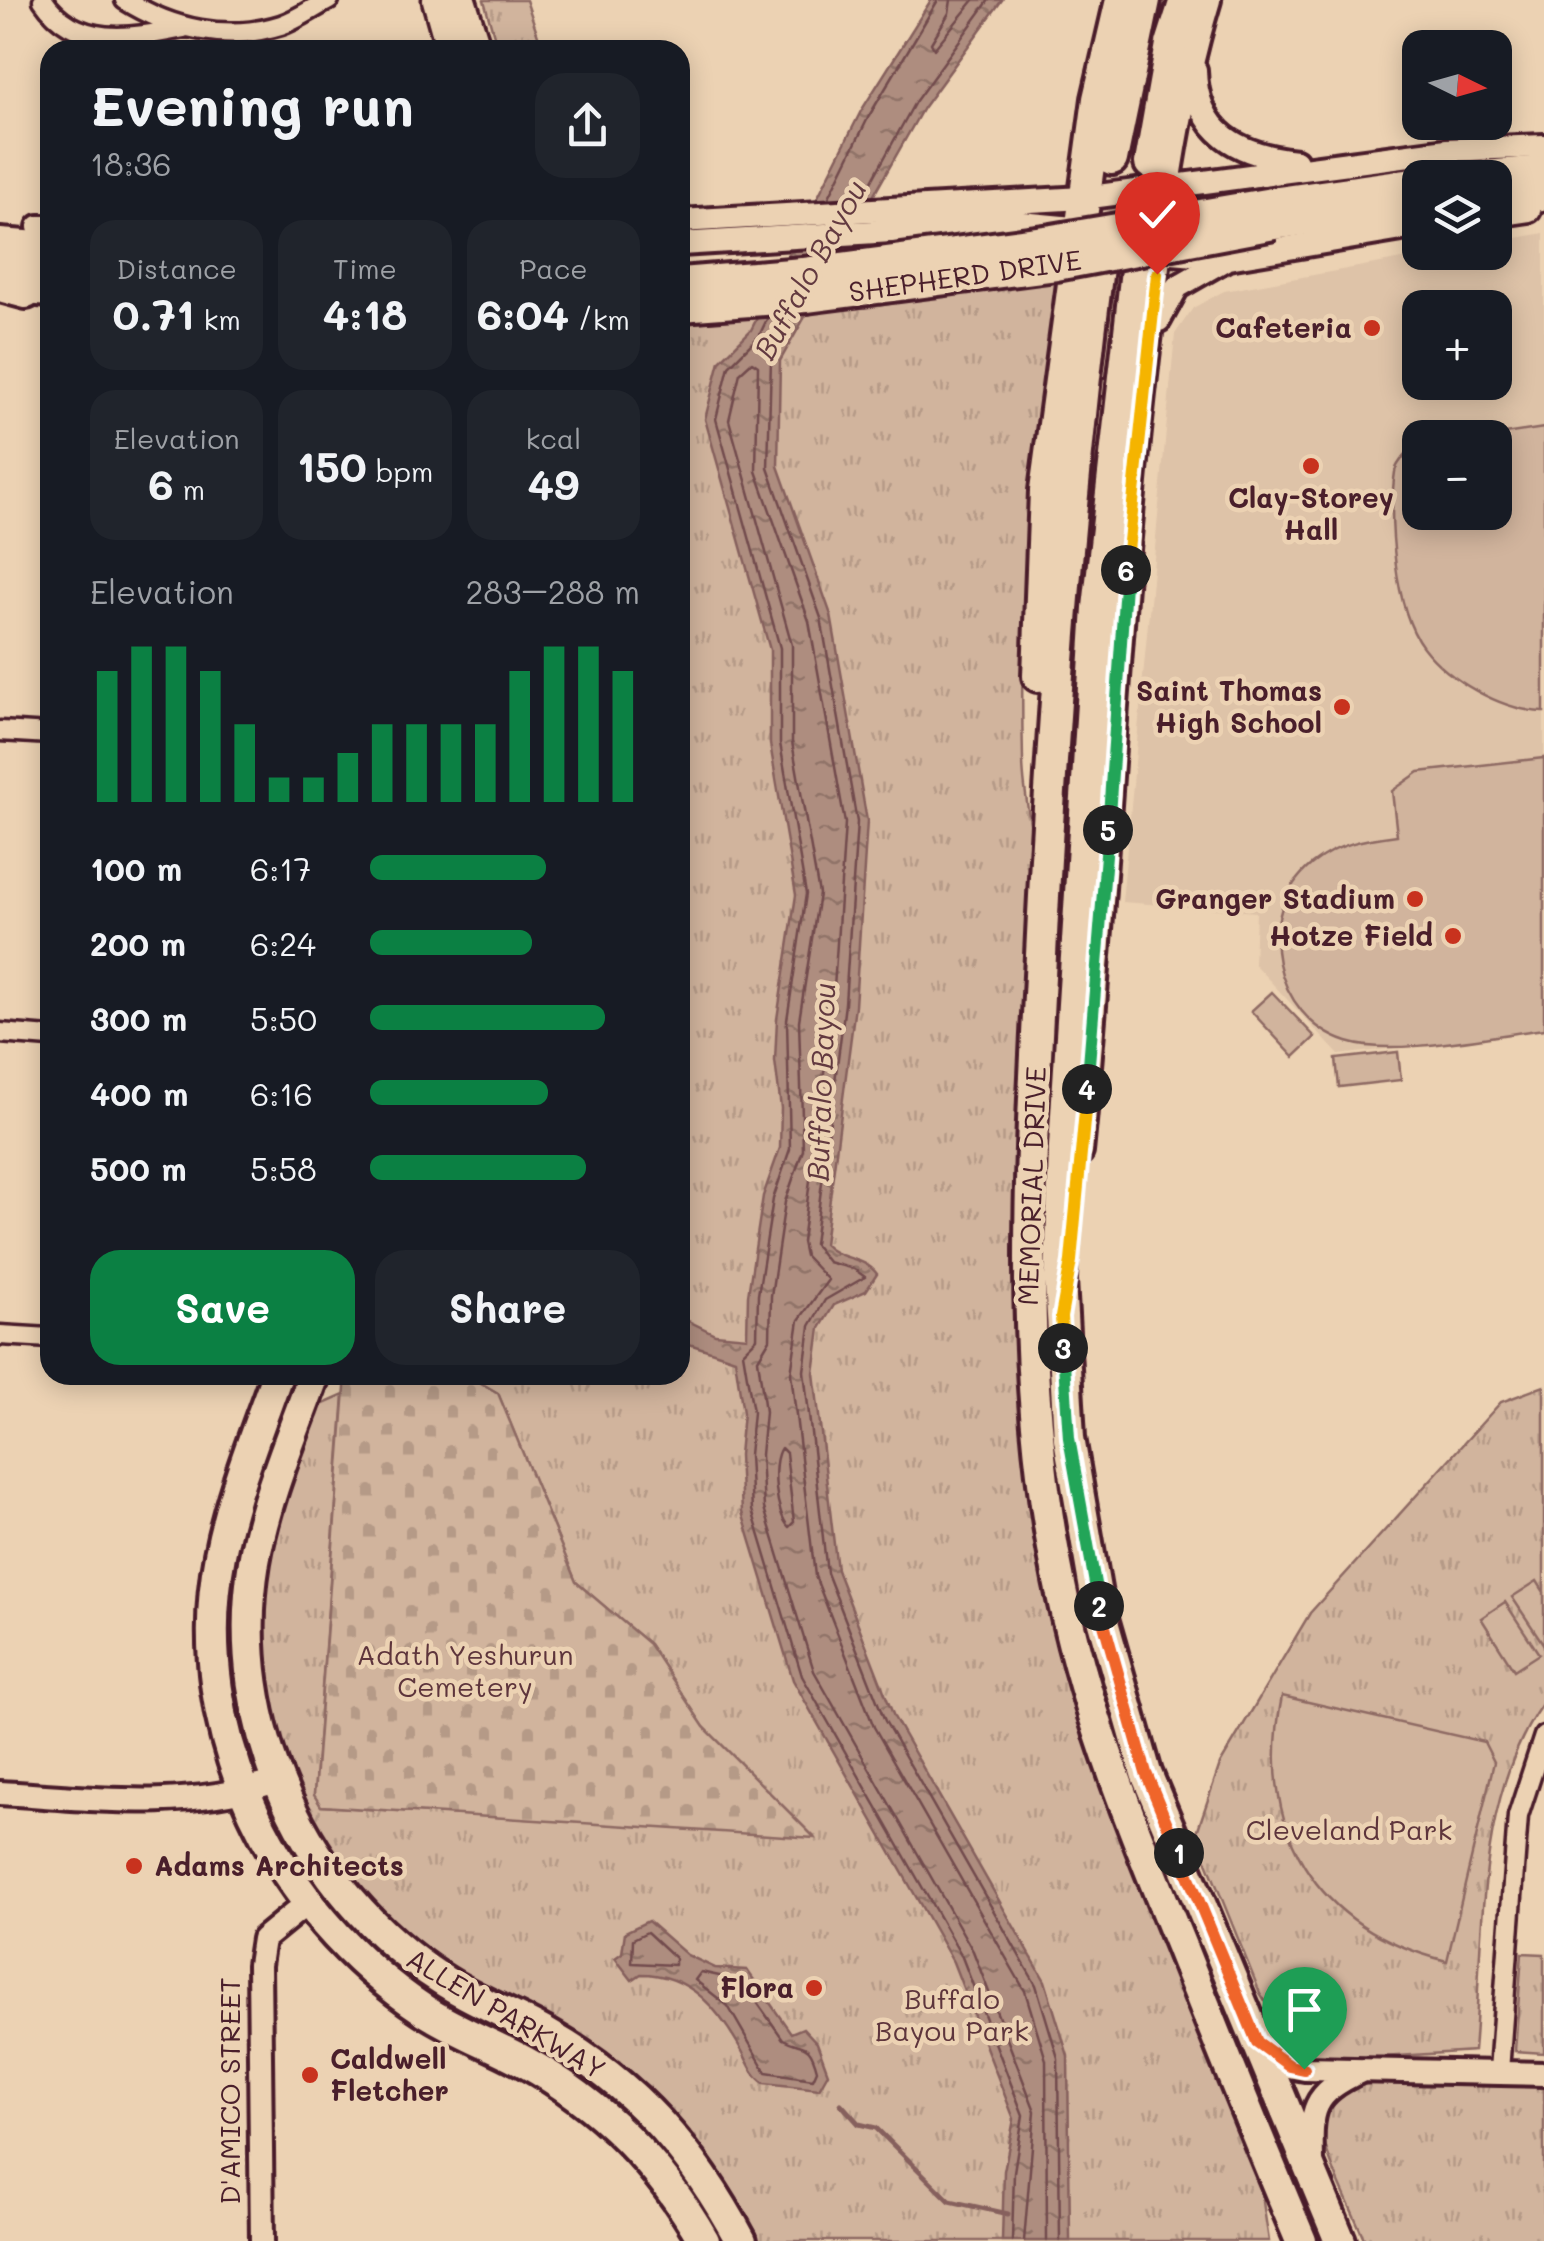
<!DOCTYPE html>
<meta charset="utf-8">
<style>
body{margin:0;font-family:Mali,sans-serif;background:#20242c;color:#f1f3f6;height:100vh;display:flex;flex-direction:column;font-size:38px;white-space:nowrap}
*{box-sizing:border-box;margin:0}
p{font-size:32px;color:#9ea1a6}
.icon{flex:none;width:55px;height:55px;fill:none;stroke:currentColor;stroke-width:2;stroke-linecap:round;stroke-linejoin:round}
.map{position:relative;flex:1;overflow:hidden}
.panel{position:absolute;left:40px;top:40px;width:650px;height:1345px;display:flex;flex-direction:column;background:#171b24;border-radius:30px;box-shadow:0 5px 25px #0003}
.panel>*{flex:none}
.needle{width:65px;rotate:95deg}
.tools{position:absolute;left:1402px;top:30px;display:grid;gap:20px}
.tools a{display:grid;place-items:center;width:110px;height:110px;border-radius:20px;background:#171b24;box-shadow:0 5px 25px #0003;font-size:50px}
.pin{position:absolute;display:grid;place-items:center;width:85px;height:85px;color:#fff;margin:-102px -42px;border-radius:50% 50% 50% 0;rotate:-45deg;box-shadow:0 0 10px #0007}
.pin .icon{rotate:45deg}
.km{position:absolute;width:50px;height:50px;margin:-25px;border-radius:50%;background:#222;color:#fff;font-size:28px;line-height:50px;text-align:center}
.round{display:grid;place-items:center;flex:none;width:105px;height:105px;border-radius:30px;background:#20242c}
.head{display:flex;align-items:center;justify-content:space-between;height:170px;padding:0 50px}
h1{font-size:55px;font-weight:700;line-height:75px}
.figures{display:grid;grid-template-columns:repeat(3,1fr);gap:15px;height:170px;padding:10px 50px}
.figures div{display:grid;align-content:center;border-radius:25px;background:#20242c;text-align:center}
.figures b{font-size:42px;font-weight:700}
.figures small{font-size:28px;font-weight:400}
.figures p{font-size:28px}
.chart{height:280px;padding:20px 50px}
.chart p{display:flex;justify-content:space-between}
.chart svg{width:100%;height:180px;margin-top:10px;stroke:#0b8043;stroke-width:6}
.cta{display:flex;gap:20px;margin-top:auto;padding:20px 50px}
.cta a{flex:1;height:115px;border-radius:30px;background:#0b8043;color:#fff;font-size:40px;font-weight:700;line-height:115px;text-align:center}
.cta a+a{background:#20242c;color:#f1f3f6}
ul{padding:0 50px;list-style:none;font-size:32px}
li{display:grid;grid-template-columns:160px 120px 1fr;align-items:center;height:75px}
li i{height:25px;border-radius:12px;background:#0b8043}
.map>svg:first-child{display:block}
.built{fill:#dec3a8;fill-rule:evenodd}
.grass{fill:url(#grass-tufts);stroke:#8e6a64;stroke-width:2.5}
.cemetery{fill:url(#cemetery-stones);stroke:#8e6a64;stroke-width:2.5}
.pitch{fill:#d1b49d;stroke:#8e6a64;stroke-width:2.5}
.water{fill:url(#water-ripples);stroke:#86615d;stroke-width:2.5}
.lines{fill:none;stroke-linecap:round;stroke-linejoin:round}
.shore{stroke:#724b4d;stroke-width:2.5}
.stream{stroke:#86615d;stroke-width:5}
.primary-tunnel{stroke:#ccae98;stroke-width:30;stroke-dasharray:30 15;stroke-linecap:butt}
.minor-casing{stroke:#4a1f2b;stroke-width:25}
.tertiary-casing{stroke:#4a1f2b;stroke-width:30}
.secondary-casing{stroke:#4a1f2b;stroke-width:35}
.primary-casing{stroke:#4a1f2b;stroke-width:38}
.minor{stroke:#ecd2b3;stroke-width:18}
.tertiary{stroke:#ecd2b3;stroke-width:22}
.secondary{stroke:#ecd2b3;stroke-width:28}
.primary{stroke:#ecd2b3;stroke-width:30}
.primary-bridge-casing{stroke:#4a1f2b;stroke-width:38;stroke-linecap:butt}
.primary-bridge{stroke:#ecd2b3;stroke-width:30}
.split-1-casing{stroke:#fff;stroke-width:20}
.split-2-casing{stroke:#fff;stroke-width:20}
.split-3-casing{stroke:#fff;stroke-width:20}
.split-4-casing{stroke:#fff;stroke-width:20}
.split-5-casing{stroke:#fff;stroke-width:20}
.split-6-casing{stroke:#fff;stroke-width:20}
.split-7-casing{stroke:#fff;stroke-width:20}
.split-1{stroke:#f0652b;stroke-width:12}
.split-2{stroke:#f0652b;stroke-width:12}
.split-3{stroke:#22a559;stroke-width:12}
.split-4{stroke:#f5b400;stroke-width:12}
.split-5{stroke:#22a559;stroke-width:12}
.split-6{stroke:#22a559;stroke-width:12}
.split-7{stroke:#f5b400;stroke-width:12}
.poi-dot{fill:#c8321e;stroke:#ecd2b3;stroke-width:4}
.labels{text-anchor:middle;stroke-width:9;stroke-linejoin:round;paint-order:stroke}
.street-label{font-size:28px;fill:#4a1f2b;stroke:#ecd2b3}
.poi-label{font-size:28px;font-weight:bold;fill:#4a1f2b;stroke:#ecd2b3;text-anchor:end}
.park-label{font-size:28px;fill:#5e353c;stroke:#ecd2b3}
.water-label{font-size:30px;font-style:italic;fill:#633a40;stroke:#ecd2b3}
</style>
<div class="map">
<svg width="1544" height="2241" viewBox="0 0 1544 2241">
<defs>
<pattern id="grass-tufts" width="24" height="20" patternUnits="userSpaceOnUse" patternTransform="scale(2.5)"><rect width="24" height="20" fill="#d1b49d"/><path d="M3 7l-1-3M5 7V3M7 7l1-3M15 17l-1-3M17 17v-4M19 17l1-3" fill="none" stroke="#b59a87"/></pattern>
<pattern id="cemetery-stones" width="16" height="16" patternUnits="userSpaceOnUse" patternTransform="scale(2.5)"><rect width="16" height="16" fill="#d1b49d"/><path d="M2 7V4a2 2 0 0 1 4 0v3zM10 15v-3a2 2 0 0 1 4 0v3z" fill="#b59a87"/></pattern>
<pattern id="water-ripples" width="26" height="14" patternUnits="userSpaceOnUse" patternTransform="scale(2.5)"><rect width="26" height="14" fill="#ae8d7f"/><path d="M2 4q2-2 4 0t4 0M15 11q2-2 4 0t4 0" fill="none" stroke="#907368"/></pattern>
</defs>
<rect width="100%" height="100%" fill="#ecd2b3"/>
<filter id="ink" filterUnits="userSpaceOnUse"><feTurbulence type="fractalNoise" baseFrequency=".01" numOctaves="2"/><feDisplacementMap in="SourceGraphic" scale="20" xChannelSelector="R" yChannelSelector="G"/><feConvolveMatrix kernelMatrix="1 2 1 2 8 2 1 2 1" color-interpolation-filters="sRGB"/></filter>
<g filter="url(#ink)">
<path class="built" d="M1544,233V1030L1339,1055L1254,964L1256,912L1122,902L1175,334L1193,308L1224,291L1436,253L1495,252V242ZM1420,308H1495V382H1420ZM1420,438H1495V512H1420Z"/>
<path class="grass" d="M484,0H526L543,50H498Z
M1063,275C1053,346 1040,417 1032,488C1022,578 1021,671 1023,762C1024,804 1037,846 1037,888C1036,1044 1007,1199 1016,1356C1031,1654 1149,1904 1259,2176L1269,2241H756C723,2164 667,2097 599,2050C553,2019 499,1999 452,1971C318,1889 248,1726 268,1573C275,1515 300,1461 319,1406L344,1395L314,1794L321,1806L814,1837L704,1727L649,1644L576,1582L498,1393L467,1375H680V324L871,307Z
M1544,1386V1701C1475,1798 1484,1935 1474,2051L1305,2062L1260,1993L1196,1835L1220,1764L1310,1613L1501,1402Z
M1522,1953L1544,1954V2053L1515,2051Z
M1476,2081L1544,2087V2241H1365C1351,2207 1330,2169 1322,2133C1307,2066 1438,2082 1476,2081Z"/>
<path class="cemetery" d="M346,1375H467L498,1393L576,1582L649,1644L704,1727L815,1838L321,1806L314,1795Z"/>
<path class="pitch" d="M1544,428V712H1543C1501,710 1448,680 1423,647C1394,609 1388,518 1395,472C1396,463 1406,455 1412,447H1420V512H1495V438L1485,437Z
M1544,758V1029C1493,1035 1394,1057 1347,1042C1273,1018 1251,914 1312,864C1338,843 1366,839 1397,835L1392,791L1419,772Z
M1272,992L1315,1037L1294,1057L1251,1011Z
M1398,1052L1401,1080L1339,1087L1336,1059Z
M1537,1581L1544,1592V1645L1512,1597Z
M1505,1602L1539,1654L1514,1670L1481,1618Z
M1282,1696L1484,1742L1494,1762L1447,1961C1313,1928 1256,1829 1282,1696Z"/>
<path class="water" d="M931,0H1002L923,108L780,361L778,466L831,615L867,821L855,1006L824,1244C839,1261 863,1255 877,1274L866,1291L834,1305L820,1328L814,1373L837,1570L894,1717L1045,1981L1068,2056L1070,2241H1002L1004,2171L1014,2119L953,1962L793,1680L742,1512L739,1455L743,1413L735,1359L680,1341V1317L715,1334L747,1337L748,1295L763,1196L780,1148L781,1108L775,1061L777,1019L796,895L770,744V650L705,419L720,361L751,330L861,111Z
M648,1921L687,1955L715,1968L747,1970L791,2033L803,2028L817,2043L828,2073L819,2089L764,2083C753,2076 748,2062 742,2051C719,2010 691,1974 641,1974L632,1980L615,1958L622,1953L625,1932Z"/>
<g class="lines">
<path class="shore" d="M951,0L949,13L931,43L934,49L974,0
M863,197L915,102L989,0
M828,199L869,116L938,0
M793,315L771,359L768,468L821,618L857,822L845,1004L814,1244L828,1262L854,1269L865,1277L825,1300L810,1326L804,1371L827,1573L885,1721L1036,1985L1058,2058L1060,2241
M768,317L759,336L729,366L716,419L780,648V743L806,894L787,1020L790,1149L773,1199L758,1295L757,1338L743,1352L753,1412L749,1455L752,1510L802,1676L962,1957L1023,2115L1014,2172L1012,2241
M781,1448L786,1453L794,1522L789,1527C776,1515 770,1463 781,1448Z
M647,1932L675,1958V1965L632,1963L633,1939Z
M701,1972L742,1981L783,2039C803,2050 809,2039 817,2070L813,2079L766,2072L728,2006L695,1980Z
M1024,2241L1035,2111L973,1951L814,1671L764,1508L761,1455L765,1412L758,1359L770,1339L771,1296L785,1202L803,1150L799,1021L819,894L792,742V645L729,420L740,373L752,362L758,366L756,471L809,621L845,823L833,1003L802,1242L805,1256L828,1280L799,1320L791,1373L815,1576L874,1727L1025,1991L1046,2060L1047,2241"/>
<path class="stream" d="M841,2104L859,2124L876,2128L950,2201L1008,2214"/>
<path class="primary-tunnel" d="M1099,255L1112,159"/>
<g class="minor-casing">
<path id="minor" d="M43,0C77,50 133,38 184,28
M125,0C171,29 227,42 281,25C297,20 313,8 329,0
M0,731L50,734
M0,1033L50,1037
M0,1335L50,1338
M1499,2071L1518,1816L1544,1736"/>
</g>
<g class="tertiary-casing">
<path id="tertiary" d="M1195,70C1196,134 1240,155 1296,161
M1495,215L1529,210
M680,221L1083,198L1447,150L1544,146
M39,227H50
M680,244L1021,223L1083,229
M1162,252L1228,258L1420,226
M26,293L50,295
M1159,320L1177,287L1224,260
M1081,1152C1108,887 1116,622 1147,358C1161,238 1174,116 1209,0
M0,1793C98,1799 182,1811 277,1781
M1257,2042L1289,2066L1305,2069L1544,2074
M1312,2164C1311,2111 1309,2095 1361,2071
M262,2241L259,1965L263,1939L307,1903"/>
</g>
<g class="secondary-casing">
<path id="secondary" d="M437,0L451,50
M461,0L477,50"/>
</g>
<g class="primary-casing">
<path id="primary" d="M1112,159L1145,0
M1150,163L1171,44L1185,0
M1462,178L1544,171
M1495,198L1544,195
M1278,202L1420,182
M1274,224L1420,204
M0,244L50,248
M1137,261L1098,608L1064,1147L1060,1280L1069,1438L1097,1601L1146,1773L1340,2241
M0,267L50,271
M1098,267C1068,503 1051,739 1040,976C1029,1190 1017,1392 1064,1604C1090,1724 1136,1836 1182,1949C1221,2047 1260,2144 1301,2241
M680,283L803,273
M0,286L26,293
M680,306L806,297
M1038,676L1045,491L1098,99L1121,0
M277,1375C256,1434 232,1493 220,1555C186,1734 276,1912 424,2010C456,2031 492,2044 525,2062C602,2104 661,2165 704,2241
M314,1375C292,1436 265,1498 254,1562C227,1724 304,1891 441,1979C474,2001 513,2015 548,2035C636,2085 694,2153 741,2241"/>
</g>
<use href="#minor" class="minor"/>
<use href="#tertiary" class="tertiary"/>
<use href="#secondary" class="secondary"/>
<use href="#primary" class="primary"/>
<g class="primary-bridge-casing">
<path id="primary-bridge" d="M803,273L1052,240L1278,202
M806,297L1056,265L1274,224"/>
</g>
<use href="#primary-bridge" class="primary-bridge"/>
</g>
</g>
<g class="lines" filter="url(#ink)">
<g class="split-1-casing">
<path id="split-1" d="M1179,1853L1257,2042L1290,2066L1304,2069"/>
</g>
<g class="split-2-casing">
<path id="split-2" d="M1099,1606L1146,1773L1179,1853"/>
</g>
<g class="split-3-casing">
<path id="split-3" d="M1063,1348L1069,1438L1099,1606"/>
</g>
<g class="split-4-casing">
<path id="split-4" d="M1063,1348L1061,1317L1071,1261L1087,1089"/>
</g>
<g class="split-5-casing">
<path id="split-5" d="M1087,1089L1108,830"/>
</g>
<g class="split-6-casing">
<path id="split-6" d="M1108,830L1126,570"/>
</g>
<g class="split-7-casing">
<path id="split-7" d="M1126,570L1157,274"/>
</g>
<use href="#split-1" class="split-1"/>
<use href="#split-2" class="split-2"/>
<use href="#split-3" class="split-3"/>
<use href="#split-4" class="split-4"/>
<use href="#split-5" class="split-5"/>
<use href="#split-6" class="split-6"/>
<use href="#split-7" class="split-7"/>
</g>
<g class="poi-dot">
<circle cx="1372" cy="328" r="10"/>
<circle cx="1311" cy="466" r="10"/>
<circle cx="1342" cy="707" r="10"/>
<circle cx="1415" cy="899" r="10"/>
<circle cx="1453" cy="936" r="10"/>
<circle cx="134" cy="1866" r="10"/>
<circle cx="814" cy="1988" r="10"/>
<circle cx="310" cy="2075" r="10"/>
</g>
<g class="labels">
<g class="street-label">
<text transform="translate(965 276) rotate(-8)" y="10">SHEPHERD DRIVE</text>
<text transform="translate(1032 1186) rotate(-88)" y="10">MEMORIAL DRIVE</text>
<text transform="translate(506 2014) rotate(31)" y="10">ALLEN PARKWAY</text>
<text transform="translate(230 2091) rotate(-90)" y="10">D'AMICO STREET</text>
</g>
<g class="poi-label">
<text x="1352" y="338">Cafeteria</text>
<text x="1311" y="508" text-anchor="middle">Clay-Storey<tspan x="1311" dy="32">Hall</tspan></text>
<text x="1322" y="701">Saint Thomas<tspan x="1322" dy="32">High School</tspan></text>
<text x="1395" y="909">Granger Stadium</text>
<text x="1433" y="946">Hotze Field</text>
<text x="154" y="1876" text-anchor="start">Adams Architects</text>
<text x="794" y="1998">Flora</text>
<text x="330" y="2069" text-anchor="start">Caldwell<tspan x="330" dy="32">Fletcher</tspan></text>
</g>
<g class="park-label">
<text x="465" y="1665">Adath Yeshurun<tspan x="465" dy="32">Cemetery</tspan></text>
<text x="1349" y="1840">Cleveland Park</text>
<text x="952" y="2009">Buffalo<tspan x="952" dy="32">Bayou Park</tspan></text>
</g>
<g class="water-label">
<text transform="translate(811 270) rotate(-61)" y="10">Buffalo Bayou</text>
<text transform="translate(822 1082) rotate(-88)" y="10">Buffalo Bayou</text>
</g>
</g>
</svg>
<div class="tools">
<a><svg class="needle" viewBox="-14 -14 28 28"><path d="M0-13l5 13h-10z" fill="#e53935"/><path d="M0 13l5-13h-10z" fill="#9ea1a6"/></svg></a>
<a><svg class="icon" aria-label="layers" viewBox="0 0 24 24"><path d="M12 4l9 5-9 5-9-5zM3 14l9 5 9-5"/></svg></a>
<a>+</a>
<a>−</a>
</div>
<div class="pin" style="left:1304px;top:2069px;background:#1e9e55"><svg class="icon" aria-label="arrive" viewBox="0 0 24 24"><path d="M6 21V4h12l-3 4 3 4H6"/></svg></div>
<div class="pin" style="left:1157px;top:274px;background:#d93025"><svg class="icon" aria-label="check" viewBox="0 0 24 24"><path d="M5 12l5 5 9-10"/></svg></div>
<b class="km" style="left:1179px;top:1853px">1</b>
<b class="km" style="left:1099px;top:1606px">2</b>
<b class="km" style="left:1063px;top:1348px">3</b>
<b class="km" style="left:1087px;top:1089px">4</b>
<b class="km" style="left:1108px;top:830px">5</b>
<b class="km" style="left:1126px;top:570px">6</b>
<section class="panel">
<div class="head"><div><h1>Evening run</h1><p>18:36</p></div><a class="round"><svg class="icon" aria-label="share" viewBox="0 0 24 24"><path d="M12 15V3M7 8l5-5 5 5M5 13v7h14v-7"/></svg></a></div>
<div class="figures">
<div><p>Distance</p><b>0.71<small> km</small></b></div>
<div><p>Time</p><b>4:18</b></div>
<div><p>Pace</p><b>6:04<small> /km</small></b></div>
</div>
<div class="figures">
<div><p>Elevation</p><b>6<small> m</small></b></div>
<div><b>150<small> bpm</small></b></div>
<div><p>kcal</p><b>49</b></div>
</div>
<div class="chart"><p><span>Elevation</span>283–288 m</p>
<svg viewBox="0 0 160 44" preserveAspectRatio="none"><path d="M5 44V12M15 44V6M25 44V6M35 44V12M45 44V25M55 44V38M65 44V38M75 44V32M85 44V25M95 44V25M105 44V25M115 44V25M125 44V12M135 44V6M145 44V6M155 44V12"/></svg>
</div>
<ul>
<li><b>100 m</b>6:17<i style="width:65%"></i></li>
<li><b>200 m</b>6:24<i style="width:60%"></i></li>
<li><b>300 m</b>5:50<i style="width:87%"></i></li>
<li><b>400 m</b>6:16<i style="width:66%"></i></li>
<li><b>500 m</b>5:58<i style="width:80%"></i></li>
</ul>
<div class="cta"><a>Save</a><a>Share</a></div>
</section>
</div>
